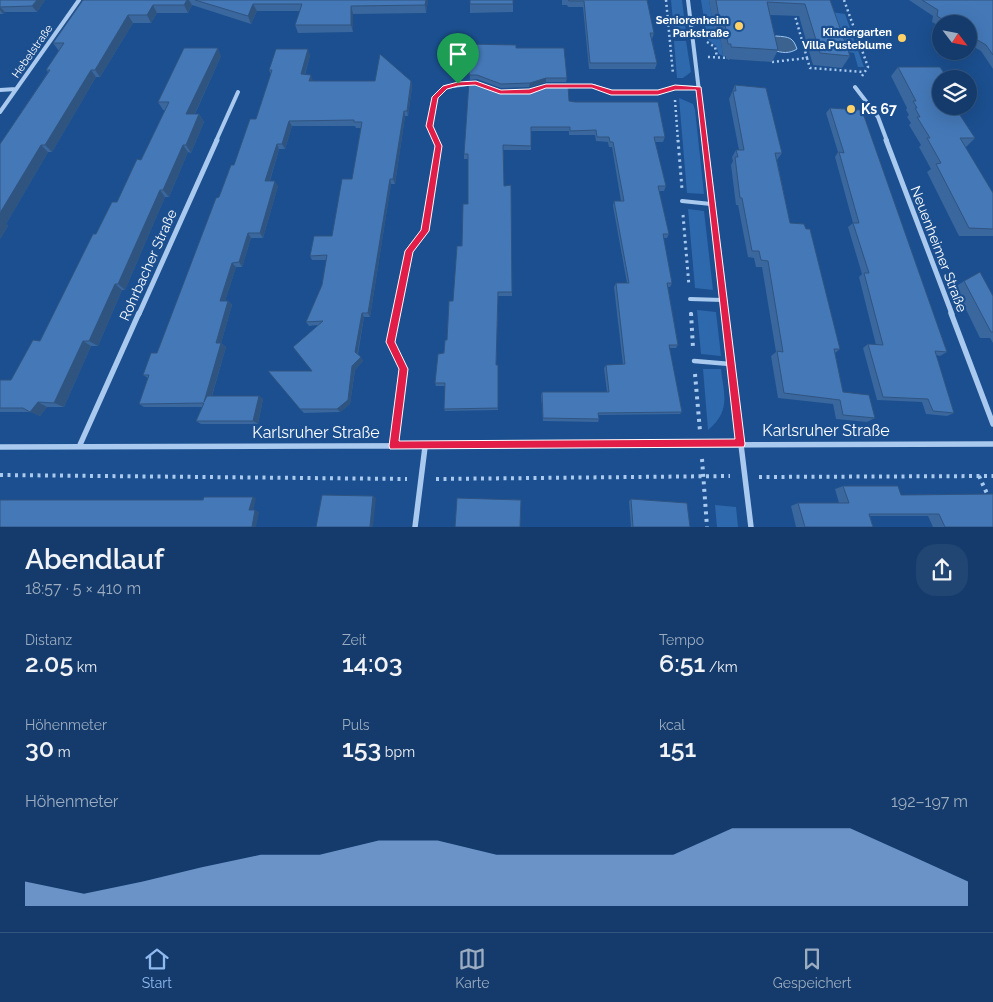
<!DOCTYPE html>
<html lang="de">
<meta charset="utf-8">
<style>
body{margin:0;font-family:Raleway,sans-serif;background:#214673;color:#f1f3f6;height:100vh;display:flex;flex-direction:column;font-size:19px;white-space:nowrap}
*{box-sizing:border-box;margin:0}
p{font-size:16px;color:#9dadc1}
.icon{flex:none;width:28px;height:28px;fill:none;stroke:currentColor;stroke-width:2;stroke-linecap:round;stroke-linejoin:round}
.map{position:relative;height:527px;overflow:hidden}
.panel{display:flex;flex-direction:column;background:#143b6b;flex:1}
.panel>*{flex:none}
.needle{width:32px;rotate:122deg}
.buttons{position:absolute;left:932px;top:15px;display:grid;gap:10px}
.buttons a{display:grid;place-items:center;width:45px;height:45px;border-radius:50%;background:#143b6b;box-shadow:0 5px 20px #0002,0 0 0 1px #33557e;font-size:25px}
.pin{position:absolute;display:grid;place-items:center;width:42px;height:42px;color:#fff;margin:-51px -21px;border-radius:50% 50% 50% 0;rotate:-45deg;box-shadow:0 0 5px #0007}
.pin .icon{rotate:45deg}
.round{display:grid;place-items:center;flex:none;width:52px;height:52px;border-radius:20px;background:#214673}
.head{display:flex;align-items:center;justify-content:space-between;height:85px;padding:0 25px}
h1{font-size:28px;font-weight:600;line-height:38px}
.stats{display:grid;grid-template-columns:repeat(3,1fr);gap:8px;height:85px;padding:5px 25px}
.stats div{display:grid;align-content:center}
.stats b{font-size:25px;font-weight:600}
.stats small{font-size:14px;font-weight:400}
.stats p{font-size:14px}
.chart{height:140px;padding:10px 25px}
.chart p{display:flex;justify-content:space-between}
.chart svg{width:100%;height:90px;margin-top:5px;fill:#90b9f0;opacity:.7}
.menu{display:flex;justify-content:space-around;align-items:center;height:70px;border-top:1px solid #33557e;background:#143b6b;font-size:14px;color:#9dadc1}
.menu a{display:grid;justify-items:center;gap:2px}
.menu .current{color:#90b9f0}
.map>svg:first-child{display:block}
.green{fill:#2e69ad}
.water{fill:#3c6290;stroke:#9cc4f0}
.lines{fill:none;stroke-linecap:round;stroke-linejoin:round}
.path-far2{stroke:#a9c9ee;stroke-width:2.5;stroke-dasharray:2 3;stroke-linecap:butt}
.path-far1{stroke:#a9c9ee;stroke-width:3;stroke-dasharray:2.5 4;stroke-linecap:butt}
.path{stroke:#a9c9ee;stroke-width:4;stroke-dasharray:3 4.5;stroke-linecap:butt}
.service-far1{stroke:#a9c9ee;stroke-width:4}
.service{stroke:#a9c9ee;stroke-width:4.5}
.minor-far2{stroke:#a9c9ee;stroke-width:4}
.minor-far1{stroke:#a9c9ee;stroke-width:5}
.minor{stroke:#a9c9ee;stroke-width:5.5}
.wall{fill:#3a679d}
.shaded-wall{fill:#305480}
.building{fill:#4478b7;stroke:#305480}
.route{fill:#e11d48;stroke:#fff;fill-rule:evenodd}
.poi-dot{fill:#ffd166;stroke:#1b4f8f;stroke-width:2}
.labels{text-anchor:middle;stroke-width:4.5;stroke-linejoin:round;paint-order:stroke}
.far-poi-label{font-size:11px;font-weight:bold;fill:#fff;stroke:#1b4f8f;text-anchor:end}
.far-street-label{font-size:11px;fill:#fff;stroke:#1b4f8f}
.poi-label{font-size:14px;font-weight:bold;fill:#fff;stroke:#1b4f8f;text-anchor:start}
.street-label{font-size:14px;fill:#fff;stroke:#1b4f8f}
.near-street-label{font-size:16px;fill:#fff;stroke:#1b4f8f}
</style>
<div class="map">
<svg width="993" height="527" viewBox="0 0 993 527">
<rect width="100%" height="100%" fill="#1b4f8f"/>
<path class="green" d="M671,0H682L686,33L674,32Z
M701,0H709L715,35L720,36L723,56L719,54L716,46L707,39Z
M823,11L845,14L864,67H858L854,53L836,50Z
M674,41H686L691,72L683,78H677Z
M679,98L693,104L695,110L704,194L687,193Z
M688,209L704,211L713,290L695,288Z
M697,310L716,312L721,356L701,354Z
M703,369H721C724,395 731,411 708,430Z
M715,505L736,507L738,527H717Z"/>
<path class="water" d="M776,36C789,37 793,37 797,49C789,54 782,53 773,50L771,38Z"/>
<g class="lines">
<path class="path-far2" d="M666,0L673,74
M844,0L868,67L862,76
M707,42L715,47L717,57
M708,57L729,58
M807,58L810,68L864,72
M772,62L807,58L795,16
M675,100L678,141"/>
<path class="path-far1" d="M678,140L682,189
M683,215L689,286
M691,312V314"/>
<path class="path" d="M691,313L693,348
M695,374L700,431
M702,459L707,527
M0,475L407,479
M979,476L989,498
M759,477L993,476
M436,479L730,476"/>
<path class="service-far1" d="M682,201L711,204
M690,299L722,300"/>
<path class="service" d="M694,361L730,364"/>
<path class="minor-far2" d="M688,0L705,141
M561,86H593L611,92L659,93L675,87L698,88
M855,87L878,117L887,141
M0,90L16,89
M0,112L79,0
M216,141L238,92
M436,141L429,126L435,97L445,87L475,83"/>
<path class="minor-far1" d="M705,140L726,314
M886,140L952,314
M139,314L217,140
M397,314L409,251L425,231L438,146L435,140"/>
<path class="minor" d="M725,313L751,527
M951,313L993,424
M394,446L403,369L391,342L397,313
M0,447L993,444
M79,447L139,313
M415,527L425,447"/>
</g>
<path class="wall" d="M0,0H45L37,12H5L3,14H0Z
M83,0H428L426,13L353,14V32L298,33L295,25L300,11H257L251,24L192,5L188,13H157L151,23H133L100,77H96L52,152H48L6,224L8,226L0,239V144L48,72L46,70L59,51L53,43Z
M470,0H513V12L470,13Z
M562,0H647L654,33L652,39L657,63L655,69H589L583,7H568L567,5H562Z
M709,0H830L850,56L842,68L813,65L799,16L770,15L778,50L772,62L726,59V56H723L720,36H715Z
M909,0H993V69L981,51L969,44V24H941V27L932,22L933,16Z
M516,48L567,78L566,82H546L529,87L501,88L477,79L470,80V70H466V65Z
M310,55L305,75L313,81H411L412,87L408,116H405L395,184H391L370,317H364L358,354L363,361L355,370L350,404L340,412L304,413L300,409L312,371L317,325L309,326L306,322L322,285L327,260H312L310,256L332,236L352,179L361,128H356L355,126H292L285,149H279L270,181L278,186L263,238H251L242,267H236L225,301H228L232,305L221,343L226,347L212,396H259L263,399L258,424H201L196,421L202,407H144L139,404L148,378L143,375L157,353L219,197L256,119L271,75L269,70Z
M221,56L195,114H199L204,122L191,153L188,152L169,197H165L125,290H122L98,346H91L64,407H47L40,416L31,412H0V380H11L40,341L96,234L117,202L141,160L165,110H163L158,102Z
M898,67L975,138L966,147H965L993,193V236H959L927,172L931,169L919,147L921,145L909,125L911,123L907,117L909,115L906,110L907,108L891,76Z
M735,85L782,153L777,160L790,223L840,349L835,353L843,392L875,418L867,422L836,419L833,404L778,398L771,356L776,352L762,267H756L754,258L748,257L738,205H736L731,165L733,161L732,157L736,150H739L729,99Z
M500,91L569,101L665,137L663,142H655L666,186L664,191H659L669,234L667,238H663L672,283L670,287H668L678,345L676,348H669L682,412L680,414L599,415V419L598,422L543,421L541,395L542,392H607L604,368L606,365H623L614,287L616,283H627L613,206L614,201H621L612,147H609L608,142L596,141L595,135H569V131H531V150H503L504,186L512,292V296H498L496,365H498V410L445,411L444,409L445,386H436L435,383L447,340L468,204V159H464V154Z
M830,108L947,352L940,356L936,355L954,413L947,416L926,414L922,402L877,400L863,348L868,344L876,345L859,277L862,274L848,227L853,223L835,157L838,152L826,113Z
M964,281L993,296V343L990,338H980L955,287Z
M843,486L901,495L993,527H933L928,516H870L873,527H796L791,506L798,503H839L835,489Z
M631,499L690,527H631L629,501Z"/>
<path class="shaded-wall" d="M37,0H45L37,12L32,6Z
M187,0H189L192,5L188,13L184,5Z
M426,0H428L426,13L425,5Z
M253,4L257,11L251,24L248,16Z
M153,5L157,13L151,23L147,15Z
M351,6L353,14V32L351,25Z
M0,7L5,12L3,14L0,10Z
M128,15L133,23L100,77L95,70Z
M218,48L221,56L191,122L186,114Z
M308,49L310,55L303,80L301,74Z
M91,70L96,77L52,152L45,145Z
M311,75L313,81H309Z
M546,78V82L529,87L530,83Z
M411,81L412,87L408,116L407,111Z
M404,111L405,116L395,184L393,179Z
M199,114L204,122L191,153L186,145Z
M289,121L292,126L285,149L282,144Z
M277,144L279,149L268,186L265,181Z
M41,145L48,152L6,224L8,226L0,239V213Z
M183,145L188,152L169,197L163,190Z
M390,179L391,184L370,317L368,313Z
M275,181L278,186L263,238L260,233Z
M160,190L165,197L125,290L118,284Z
M248,233L251,238L242,267L239,262Z
M232,263L236,267L224,305L220,301Z
M115,284L122,290L98,346L89,341Z
M228,301L232,305L220,347L216,343Z
M362,313L364,317L357,355L355,352Z
M83,341L91,346L64,407L54,403Z
M221,343L226,347L209,405L204,402Z
M361,357L363,361L355,370L350,404L340,412L337,409L352,366Z
M259,396L263,399L258,424L253,421Z
M38,402L47,407L40,416L30,412Z
M373,496L376,498L373,527H370Z
M253,497L256,498L253,512L249,510Z
M255,510L259,512L256,527H252Z"/>
<path class="building" d="M0,0H37L32,6L0,7Z
M83,0H187L184,5H153L147,15H128L95,70H91L45,145H41L0,213V144L50,70H46L64,43H53Z
M195,0H426L425,5L351,6V25H295L302,4H253L248,16Z
M470,0H513V4H470Z
M568,0H647L654,33H650L657,63H590L584,1H569Z
M716,0H830L850,56L820,53L805,4L767,2L778,50L731,47V44H728L725,24H720Z
M922,0H993V55L986,45L969,35V24H950L937,16L938,10Z
M467,44L516,45V48H564L567,78H546L530,83L501,84L477,75H469L470,65H466Z
M184,48H218L186,114H199L186,145H183L163,190H160L118,284H115L89,341H83L54,403L38,402L30,412L23,408H0V380H11L33,340L40,341L93,234H96L112,202H117L137,159L141,160L169,102H158Z
M276,49H308L301,74L311,75L309,81H375L380,54L411,81L407,111H404L393,179H390L368,313H362L355,352L361,357L352,366L348,400L337,409H300L268,371H312L293,347L323,321L306,322L322,285L327,255L310,256L314,236H332L342,179H352L362,122H354V120L289,121L282,144H277L265,181H275L260,233H248L239,262L232,263L220,301H228L216,343H221L204,402L207,396H259L253,421H196L204,403L139,404L149,375H143L151,353H157L216,198L219,197L231,165H234L250,119H256L272,70H269Z
M898,67H940L948,79H941V106H954L975,138H960L993,193V229L969,228L936,164L941,163L927,138H930L917,117H920L915,108H917L913,101H916Z
M469,82H475L500,91L531,90L547,85H568L569,101L575,102H658L665,137H654L666,186H658L669,234H663L672,283H667L678,345H669L682,412L598,413L599,419L543,418L542,392H609L606,365L625,364L616,283H629L614,201H624L613,142H610L609,137H597L596,130L570,131V127H531V146L503,145L504,186L511,185L512,292H498L496,365H498V408L444,409L445,383H435L438,354L444,353L445,340H447L449,301H453L457,246H462L463,204H468V154H464Z
M735,85L766,88L782,153H775L790,223L804,224L806,229H810L840,349H834L843,392L869,395L875,418L843,415L840,400L784,393L777,351L783,352L768,261L761,260L759,251H752L742,198H740L735,157H738L736,150H744L733,91H736Z
M830,108L861,110L864,116L947,352L935,351L954,413L933,411L928,399L883,397L868,344L883,345L864,273H869L853,223H859L839,152L844,153Z
M980,272L993,296V332H991L964,281Z
M843,486H898L901,495L993,494V527H945L939,514H869L873,527H805L798,503H849Z
M322,495L373,496L370,527H316Z
M204,497H253L249,510H255L252,527H0V500H203Z
M457,498L521,500L520,527H455Z
M631,499L687,503L690,527H633Z"/>
<path class="route" d="M476,81L501,90L529,89L546,84H592L612,90H658L675,85L701,87L745,444L744,447L390,449L389,446L399,369L386,342L405,251L421,230L435,146L426,126L432,97L443,86L458,82ZM475,85L500,94H530L546,88H592L611,95H658L675,90H696L735,439L399,441L408,369L395,342L413,252L429,231L442,146L433,126L438,98L447,89L458,86Z"/>
<g class="poi-dot">
<circle cx="739" cy="26" r="5"/>
<circle cx="902" cy="38" r="5"/>
<circle cx="851" cy="109" r="5"/>
</g>
<g class="labels">
<g class="far-poi-label">
<text x="729" y="24">Seniorenheim<tspan x="729" dy="13">Parkstraße</tspan></text>
<text x="892" y="36">Kindergarten<tspan x="892" dy="13">Villa Pusteblume</tspan></text>
</g>
<g class="far-street-label">
<text transform="translate(32 51) rotate(-55)" y="4">Hebelstraße</text>
</g>
<g class="poi-label">
<text x="861" y="114">Ks 67</text>
</g>
<g class="street-label">
<text transform="translate(939 249) rotate(69)" y="5">Neuenheimer Straße</text>
<text transform="translate(148 265) rotate(-66)" y="5">Rohrbacher Straße</text>
</g>
<g class="near-street-label">
<text x="826" y="436">Karlsruher Straße</text>
<text x="316" y="438">Karlsruher Straße</text>
</g>
</g>
</svg>
<div class="buttons">
<a><svg class="needle" viewBox="-14 -14 28 28"><path d="M0-13l5 13h-10z" fill="#e53935"/><path d="M0 13l5-13h-10z" fill="#9dadc1"/></svg></a>
<a><svg class="icon" aria-label="layers" viewBox="0 0 24 24"><path d="M12 4l9 5-9 5-9-5zM3 14l9 5 9-5"/></svg></a>
</div>
<div class="pin" style="left:458px;top:84px;background:#1e9e55"><svg class="icon" aria-label="arrive" viewBox="0 0 24 24"><path d="M6 21V4h12l-3 4 3 4H6"/></svg></div>
</div>
<section class="panel">
<div class="head"><div><h1>Abendlauf</h1><p>18:57 · 5 × 410 m</p></div><a class="round"><svg class="icon" aria-label="share" viewBox="0 0 24 24"><path d="M12 15V3M7 8l5-5 5 5M5 13v7h14v-7"/></svg></a></div>
<div class="stats">
<div><p>Distanz</p><b>2.05<small> km</small></b></div>
<div><p>Zeit</p><b>14:03</b></div>
<div><p>Tempo</p><b>6:51<small> /km</small></b></div>
</div>
<div class="stats">
<div><p>Höhenmeter</p><b>30<small> m</small></b></div>
<div><p>Puls</p><b>153<small> bpm</small></b></div>
<div><p>kcal</p><b>151</b></div>
</div>
<div class="chart"><p><span>Höhenmeter</span>192–197 m</p>
<svg viewBox="0 0 160 44" preserveAspectRatio="none"><path d="M0 44V32L10 38L20 32L30 25L40 19L50 19L60 12L70 12L80 19L90 19L100 19L110 19L120 6L130 6L140 6L150 19L160 32V44z"/></svg>
</div>
</section>
<nav class="menu">
<a class="current"><svg class="icon" aria-label="home" viewBox="0 0 24 24"><path d="M3 11l9-7 9 7M6 9v11h12V9"/></svg>Start</a>
<a><svg class="icon" aria-label="map" viewBox="0 0 24 24"><path d="M3 6l6-2 6 2 6-2v14l-6 2-6-2-6 2zM9 4v14M15 6v14"/></svg>Karte</a>
<a><svg class="icon" aria-label="saved" viewBox="0 0 24 24"><path d="M7 4h10v16l-5-4-5 4z"/></svg>Gespeichert</a>
</nav>
